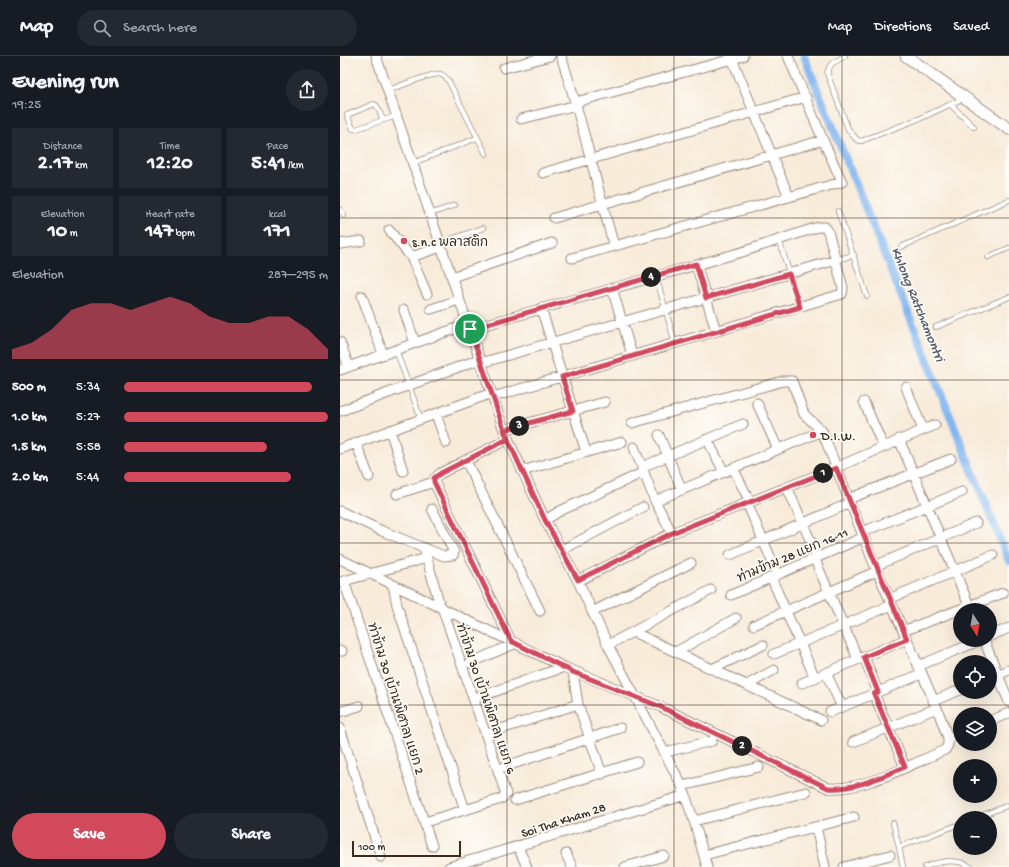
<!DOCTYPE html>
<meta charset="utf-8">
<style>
body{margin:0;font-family:"Gochi Hand","Playpen Sans Thai",sans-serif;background:#242831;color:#f1f3f6;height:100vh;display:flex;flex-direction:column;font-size:15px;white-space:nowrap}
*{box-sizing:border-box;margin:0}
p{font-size:13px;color:#9ea1a6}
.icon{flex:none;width:22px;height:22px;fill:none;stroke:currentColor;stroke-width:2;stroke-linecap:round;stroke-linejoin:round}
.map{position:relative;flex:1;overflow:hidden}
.panel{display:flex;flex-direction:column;background:#171b24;width:340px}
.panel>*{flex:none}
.needle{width:26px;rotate:169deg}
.controls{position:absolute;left:613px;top:547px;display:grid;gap:8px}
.controls a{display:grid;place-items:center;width:44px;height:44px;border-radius:50%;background:#171b24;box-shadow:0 4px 16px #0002;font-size:20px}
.scale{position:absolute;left:12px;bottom:10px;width:109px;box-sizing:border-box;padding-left:4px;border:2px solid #3b2a1e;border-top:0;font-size:11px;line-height:14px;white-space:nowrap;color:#3b2a1e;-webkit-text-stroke:3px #fdfcf7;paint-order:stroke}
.pin{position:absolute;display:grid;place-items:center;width:34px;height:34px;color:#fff;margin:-17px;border:2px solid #fff;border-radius:50%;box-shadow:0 1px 4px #0007}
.km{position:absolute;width:20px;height:20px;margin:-10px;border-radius:50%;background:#222;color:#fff;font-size:11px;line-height:20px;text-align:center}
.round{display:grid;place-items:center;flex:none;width:42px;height:42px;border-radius:21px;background:#242831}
.head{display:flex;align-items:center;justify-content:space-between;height:68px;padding:0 12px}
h1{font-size:22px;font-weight:800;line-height:30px}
.metrics{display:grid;grid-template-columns:repeat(3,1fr);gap:6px;height:68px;padding:4px 12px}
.metrics div{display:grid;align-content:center;border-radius:0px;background:#242831;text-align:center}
.metrics b{font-size:20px;font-weight:800}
.metrics small{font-size:11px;font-weight:400}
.metrics p{font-size:11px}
.chart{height:112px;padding:8px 12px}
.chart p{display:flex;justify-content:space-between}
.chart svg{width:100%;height:72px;margin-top:4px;fill:#d1495b;opacity:.7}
.primary-button{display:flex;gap:8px;margin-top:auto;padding:8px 12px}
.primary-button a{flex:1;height:46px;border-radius:24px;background:#d1495b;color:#fff;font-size:16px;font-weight:800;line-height:46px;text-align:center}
.primary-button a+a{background:#242831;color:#f1f3f6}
ul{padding:0 12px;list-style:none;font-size:13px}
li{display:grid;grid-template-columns:64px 48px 1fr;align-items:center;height:30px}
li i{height:10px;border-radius:5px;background:#d1495b}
header{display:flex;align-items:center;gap:24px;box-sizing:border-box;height:56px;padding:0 20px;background:#171b24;border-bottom:1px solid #363941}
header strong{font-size:19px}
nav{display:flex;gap:22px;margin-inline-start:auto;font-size:14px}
.search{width:280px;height:36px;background:#242831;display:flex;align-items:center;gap:10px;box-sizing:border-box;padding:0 14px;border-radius:22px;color:#9ea1a6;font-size:15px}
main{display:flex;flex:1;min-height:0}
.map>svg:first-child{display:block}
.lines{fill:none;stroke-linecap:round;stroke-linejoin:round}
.canal{stroke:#83b7f0;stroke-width:8}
.service-casing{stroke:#9a8a7c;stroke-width:6}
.minor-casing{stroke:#9a8a7c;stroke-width:11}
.tertiary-casing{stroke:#9a8a7c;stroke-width:13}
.service{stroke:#fff;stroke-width:4.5}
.minor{stroke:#fff;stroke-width:9}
.tertiary{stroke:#fff;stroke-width:11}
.route-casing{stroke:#fff;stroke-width:8}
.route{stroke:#d1495b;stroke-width:5}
.grid{fill:none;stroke:#3b2a1e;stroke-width:1;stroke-opacity:0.55}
.poi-dot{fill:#d1495b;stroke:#fdfcf7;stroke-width:1.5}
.labels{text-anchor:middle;stroke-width:3.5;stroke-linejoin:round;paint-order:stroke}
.poi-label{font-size:13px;fill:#3b2a1e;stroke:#fdfcf7;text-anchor:start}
.street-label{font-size:13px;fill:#3b2a1e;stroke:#fdfcf7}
.water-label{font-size:14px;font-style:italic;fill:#545b68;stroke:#fdfcf7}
</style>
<header>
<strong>Map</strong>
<div class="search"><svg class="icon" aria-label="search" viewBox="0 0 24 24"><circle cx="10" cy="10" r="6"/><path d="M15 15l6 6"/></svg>Search here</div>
<nav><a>Map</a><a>Directions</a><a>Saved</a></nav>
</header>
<main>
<section class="panel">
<div class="head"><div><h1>Evening run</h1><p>19:25</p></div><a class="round"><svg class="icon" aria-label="share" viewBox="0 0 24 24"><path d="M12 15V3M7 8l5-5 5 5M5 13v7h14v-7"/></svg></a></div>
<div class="metrics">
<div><p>Distance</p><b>2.17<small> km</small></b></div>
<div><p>Time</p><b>12:20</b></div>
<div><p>Pace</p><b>5:41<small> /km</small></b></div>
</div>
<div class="metrics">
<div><p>Elevation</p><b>10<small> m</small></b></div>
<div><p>Heart rate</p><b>147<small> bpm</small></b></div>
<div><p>kcal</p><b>171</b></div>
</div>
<div class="chart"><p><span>Elevation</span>287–295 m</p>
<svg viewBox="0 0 160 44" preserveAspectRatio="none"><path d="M0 44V38L10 34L20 26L30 14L40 10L50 10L60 14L70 10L80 6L90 10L100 18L110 22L120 22L130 18L140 18L150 26L160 38V44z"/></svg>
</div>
<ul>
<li><b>500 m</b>5:34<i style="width:92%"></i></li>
<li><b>1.0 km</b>5:27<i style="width:100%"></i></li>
<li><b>1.5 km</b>5:58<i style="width:70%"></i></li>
<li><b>2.0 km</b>5:44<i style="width:82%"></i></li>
</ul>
<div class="primary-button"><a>Save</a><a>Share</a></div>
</section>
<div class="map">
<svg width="669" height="811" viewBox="0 0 669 811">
<rect width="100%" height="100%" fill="#fdfcf7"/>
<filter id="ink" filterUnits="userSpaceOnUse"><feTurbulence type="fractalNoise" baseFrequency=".025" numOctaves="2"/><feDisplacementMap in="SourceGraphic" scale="8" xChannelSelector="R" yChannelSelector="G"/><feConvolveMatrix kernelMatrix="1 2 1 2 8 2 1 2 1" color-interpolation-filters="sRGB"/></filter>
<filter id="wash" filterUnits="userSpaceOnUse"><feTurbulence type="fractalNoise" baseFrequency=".012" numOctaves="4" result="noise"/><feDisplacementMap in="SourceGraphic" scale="16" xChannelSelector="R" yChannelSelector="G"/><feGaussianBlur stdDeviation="0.9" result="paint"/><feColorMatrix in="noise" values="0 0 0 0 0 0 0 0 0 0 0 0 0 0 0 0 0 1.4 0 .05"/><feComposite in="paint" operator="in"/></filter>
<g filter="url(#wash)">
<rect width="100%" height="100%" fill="#f8ebd9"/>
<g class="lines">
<path class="canal" d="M464,0L669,505"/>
</g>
</g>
<g filter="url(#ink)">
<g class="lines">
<g class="service-casing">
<path id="service" d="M505,0L491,8L487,17L508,73L517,84L521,85L581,62L624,42
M48,34C59,31 90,17 100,18C104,19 106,22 108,24L146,98
M611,49L634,71
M43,64L37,50L34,48L7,59L13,73H16L56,60
M73,107L137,82
M0,154L4,159
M498,155L527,240
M90,158L115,149
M439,184L460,251
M100,187L143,172
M561,191L669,144
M648,201L669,192
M496,204L514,199
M316,220L335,287
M596,271L669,241
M56,294L81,363
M635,762L669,749
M553,767L559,791
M563,811L559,791L620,768
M585,811C600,805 617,802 631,811"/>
</g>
<g class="minor-casing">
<path id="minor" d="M36,0L164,374L205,464L238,525L268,589L342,730L354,765L367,811
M221,0C242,63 256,127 274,190
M391,0L449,141
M164,12L210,0
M236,46L403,0
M181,63L237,49
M203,117L466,41
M214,162L483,84
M49,174L71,201L87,238
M0,188L21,185
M71,201L101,191
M232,202L502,126L483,84L448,0
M356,208L376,275
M112,221L212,187
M272,232L292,299
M22,240L43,298
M201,252L246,396
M91,253L119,244
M64,254L75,287
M130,273L402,196L478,171H485L488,175L503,232L502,238L153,341
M0,286L9,311
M141,307L496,204
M0,314L128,268
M566,331L583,374
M524,346L543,390
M417,347L438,393
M0,355L140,303
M96,358L106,387
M50,374L63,415
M164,374L265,346
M319,379L342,434
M168,383L101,417L95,422L94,426L171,585
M367,383L384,416
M559,383L631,554
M16,387L29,421
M294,391L315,445L332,477L495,412L595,369
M0,393L152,337
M126,405L200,555
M302,411L403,368
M393,412L410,446
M182,415L282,386
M447,431L478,502
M57,438L94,426
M508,443L611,403
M315,445L482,375
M407,447L438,519
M0,455L42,475L84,492L100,550
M205,464L220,455L304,416
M522,476L622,436
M84,492L104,500L113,499L114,496L92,453
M222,494L303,451
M390,499L510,447
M0,503L224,611L321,651L488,732C524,735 571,708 605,694L608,689V682L597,652L535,510L482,375L464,358L452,325H443L292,367
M475,504L518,603
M535,510L636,467
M431,521L475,622
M4,525L92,790
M238,525L332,477
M0,526L87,502
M53,529L57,549L125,754
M391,539L524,481
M549,543L653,499
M252,556L351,507
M414,569L537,515
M563,575L663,537
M293,576L481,664
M650,580L669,572
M644,584L669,646
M268,589L371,534
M0,595H2
M336,596L396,562
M434,598L552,549
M524,601L538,636
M130,607L176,587
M578,610L641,584
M374,612L423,589
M233,616L238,648L262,718
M486,617L502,651
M650,622L669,614
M462,627L567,583
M407,629L434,614
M534,638L565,711
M139,641L224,611
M593,645L620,634
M0,656L19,650
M490,656L581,618
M650,665L669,657
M0,672L41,801
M152,676L238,648
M608,682L620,677
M513,686L597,652
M325,696L372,685
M164,711L280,672
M342,730L419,711
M175,744L297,706
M354,765L466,736
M85,766L161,743L166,738L102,551
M476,771L485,811
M178,791L187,811
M226,798L232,811
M364,799L514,761
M109,811L346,739
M285,811L324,800
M504,811L550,799"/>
</g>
<g class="tertiary-casing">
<path id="tertiary" d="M566,0L669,73"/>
</g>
<use href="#service" class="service"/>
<use href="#minor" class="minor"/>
<use href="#tertiary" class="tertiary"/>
</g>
</g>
<g class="lines" filter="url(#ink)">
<g class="route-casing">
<path id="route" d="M130,273L164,374L169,386L205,464L238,524L332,477L496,412L567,583L524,601L538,636L534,638L565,711C541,721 514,734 488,732L321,651L233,616L171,585L94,426V422L101,417L168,383L164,374L233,355L222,321L460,251L449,218L366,242L356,208L130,273"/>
</g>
<use href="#route" class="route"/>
</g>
<path class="grid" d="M167,0V811M334,0V811M502,0V811M0,162H669M0,324H669M0,487H669M0,649H669"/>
<g class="poi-dot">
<circle cx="64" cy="185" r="4"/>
<circle cx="473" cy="379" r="4"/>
</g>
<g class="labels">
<g class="poi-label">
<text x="72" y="190">s.n.c พลาสติก</text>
<text x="481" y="384">D.I.W.</text>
</g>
<g class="street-label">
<text transform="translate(452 498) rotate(-23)" y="5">ท่ามข้าม 28 แยก 16-11</text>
<text transform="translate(57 642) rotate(72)" y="5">ท่าข้าม 30 (บ้านพิศาล) แยก 2</text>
<text transform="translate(147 642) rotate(71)" y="5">ท่าข้าม 30 (บ้านพิศาล) แยก 6</text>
<text transform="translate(223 763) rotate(-18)" y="5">Soi Tha Kham 28</text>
</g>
<g class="water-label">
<text transform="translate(579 248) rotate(68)" y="5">Khlong Ratchamontri</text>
</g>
</g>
</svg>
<div class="controls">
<a><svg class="needle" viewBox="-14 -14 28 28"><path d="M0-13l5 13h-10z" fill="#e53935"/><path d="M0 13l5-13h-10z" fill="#9ea1a6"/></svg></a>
<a><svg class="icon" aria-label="locate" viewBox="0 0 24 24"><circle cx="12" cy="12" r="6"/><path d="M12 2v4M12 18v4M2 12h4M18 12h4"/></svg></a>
<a><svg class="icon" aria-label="layers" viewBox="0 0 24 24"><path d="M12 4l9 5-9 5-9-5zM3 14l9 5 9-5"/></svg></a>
<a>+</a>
<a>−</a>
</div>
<div class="scale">100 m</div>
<div class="pin" style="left:130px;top:273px;background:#1e9e55"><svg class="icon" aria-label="arrive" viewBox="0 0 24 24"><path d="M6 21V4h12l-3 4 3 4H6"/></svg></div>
<b class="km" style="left:483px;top:417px">1</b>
<b class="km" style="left:402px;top:690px">2</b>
<b class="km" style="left:179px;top:370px">3</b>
<b class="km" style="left:311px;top:221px">4</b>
</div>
</main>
